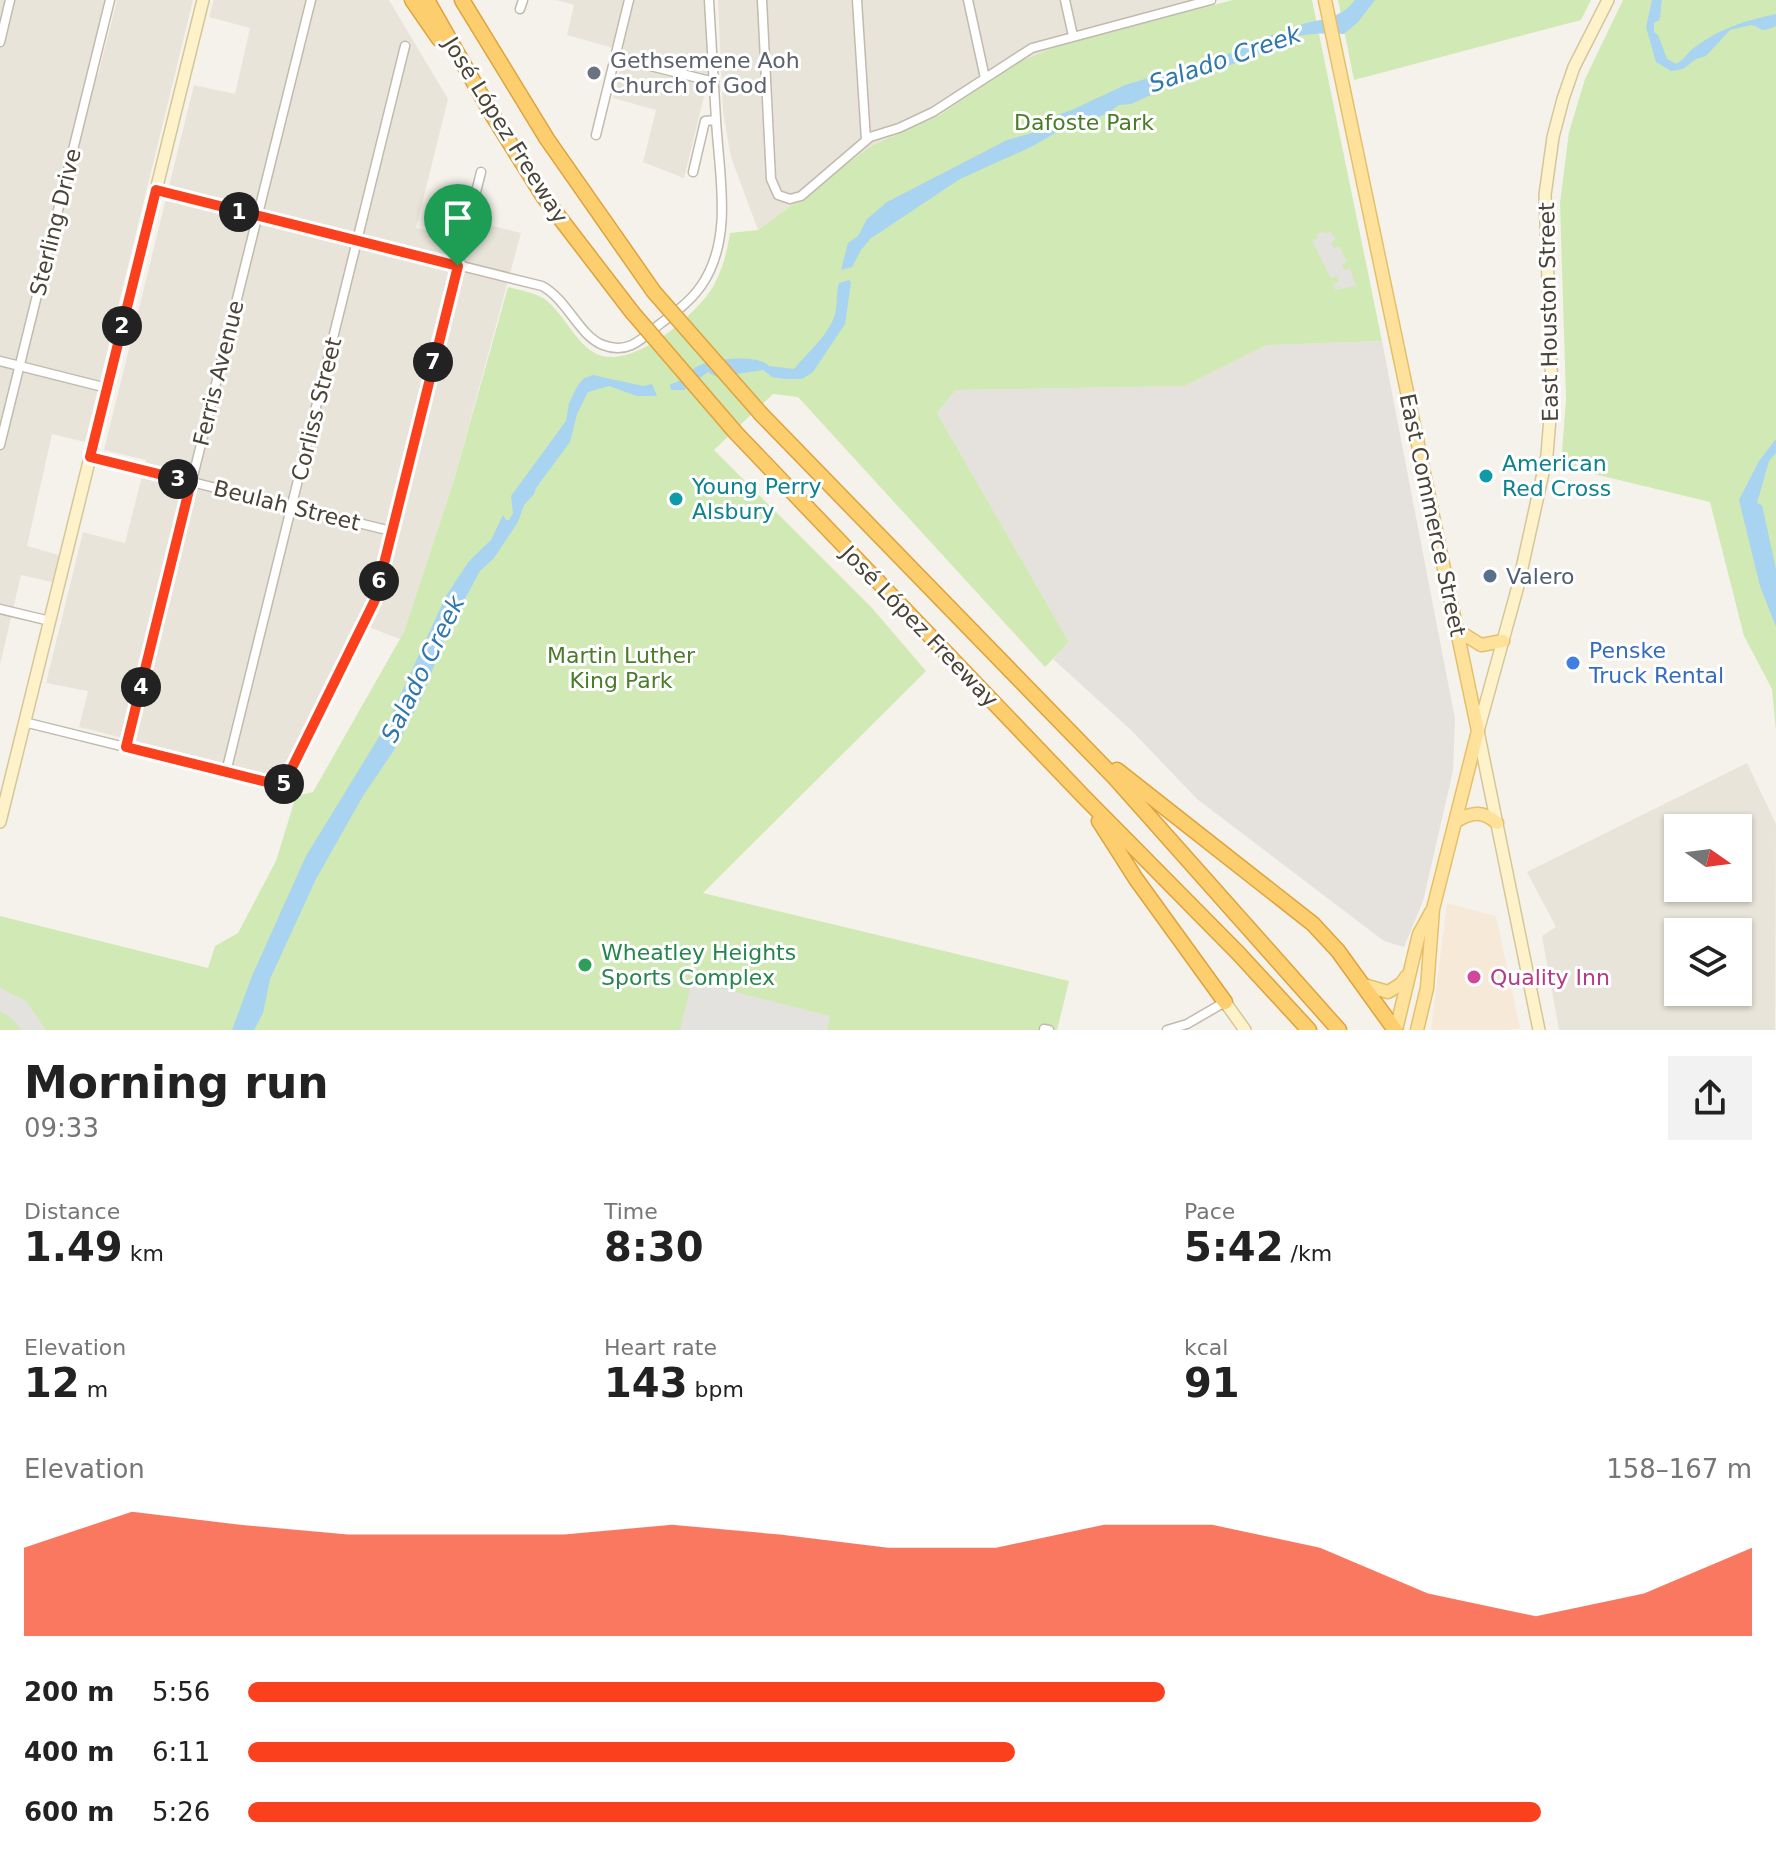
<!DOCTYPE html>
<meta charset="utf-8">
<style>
body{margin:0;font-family:"DejaVu Sans",sans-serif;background:#f2f2f2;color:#222;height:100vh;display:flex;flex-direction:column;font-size:30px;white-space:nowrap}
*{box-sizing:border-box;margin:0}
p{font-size:26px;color:#767676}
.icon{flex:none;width:44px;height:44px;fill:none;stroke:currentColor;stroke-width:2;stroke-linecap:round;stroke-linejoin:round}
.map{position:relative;height:1030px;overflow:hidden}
.side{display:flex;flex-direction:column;background:#fff;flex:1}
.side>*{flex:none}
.needle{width:52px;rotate:104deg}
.fabs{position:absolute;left:1664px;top:814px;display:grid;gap:16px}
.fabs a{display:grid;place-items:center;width:88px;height:88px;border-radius:0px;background:#fff;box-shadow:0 2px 6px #0004;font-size:40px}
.pin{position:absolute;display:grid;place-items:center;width:68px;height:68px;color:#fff;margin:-82px -34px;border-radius:50% 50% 50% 0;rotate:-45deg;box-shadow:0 0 8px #0007}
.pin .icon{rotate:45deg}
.km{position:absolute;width:40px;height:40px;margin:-20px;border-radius:50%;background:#222;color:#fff;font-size:22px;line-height:40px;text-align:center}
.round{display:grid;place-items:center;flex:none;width:84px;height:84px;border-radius:0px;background:#f2f2f2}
.summary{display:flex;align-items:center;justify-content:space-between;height:136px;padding:0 24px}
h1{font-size:44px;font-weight:700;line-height:60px}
.stats{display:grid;grid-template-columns:repeat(3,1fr);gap:12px;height:136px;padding:8px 24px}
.stats div{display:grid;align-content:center}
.stats b{font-size:40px;font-weight:700}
.stats small{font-size:22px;font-weight:400}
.stats p{font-size:22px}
.chart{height:224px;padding:16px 24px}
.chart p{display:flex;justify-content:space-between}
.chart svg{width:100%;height:144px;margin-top:8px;fill:#fa401d;opacity:.7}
ul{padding:0 24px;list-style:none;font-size:26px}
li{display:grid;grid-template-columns:128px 96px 1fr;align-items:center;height:60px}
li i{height:20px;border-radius:10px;background:#fa401d}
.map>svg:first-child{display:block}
.residential{fill:#e9e4d9;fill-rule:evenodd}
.commercial{fill:#f6e9d7}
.industrial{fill:#e5e1dc}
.green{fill:#d1e9b4}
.parking{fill:#e4e2df}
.water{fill:#a8d3f1}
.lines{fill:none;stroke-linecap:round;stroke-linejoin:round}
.street-casing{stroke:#c1baad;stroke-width:11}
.secondary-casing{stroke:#d5c69a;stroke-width:14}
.primary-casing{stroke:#e4c06a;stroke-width:15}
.highway-casing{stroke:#dea33c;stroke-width:17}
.street{stroke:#fff;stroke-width:8}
.secondary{stroke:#fef2cb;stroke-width:11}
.primary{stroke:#fee29b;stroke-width:12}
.highway{stroke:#fdce6e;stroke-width:14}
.highway-bridge-casing{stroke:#dea33c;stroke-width:17;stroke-linecap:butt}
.highway-bridge{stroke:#fdce6e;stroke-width:14}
.route-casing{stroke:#fff;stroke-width:16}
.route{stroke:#fa401d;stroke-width:10}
.worship-dot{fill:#6b7280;stroke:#fff;stroke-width:3}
.culture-dot{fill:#0f9aa8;stroke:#fff;stroke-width:3}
.service-dot{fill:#5c6f8a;stroke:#fff;stroke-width:3}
.shop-dot{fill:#3f7fe0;stroke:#fff;stroke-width:3}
.leisure-dot{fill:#2e9e5b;stroke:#fff;stroke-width:3}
.hotel-dot{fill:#d1479c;stroke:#fff;stroke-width:3}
.labels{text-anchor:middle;stroke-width:6;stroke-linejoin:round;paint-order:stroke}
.worship-label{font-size:22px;fill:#5b616d;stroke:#fff;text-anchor:start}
.park-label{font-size:22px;fill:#497d2a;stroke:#fff}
.street-label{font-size:22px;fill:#4a4338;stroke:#fff}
.culture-label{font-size:22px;fill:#0d838f;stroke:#fff;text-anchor:start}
.service-label{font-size:22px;fill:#4e5e75;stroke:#fff;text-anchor:start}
.shop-label{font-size:22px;fill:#366cbe;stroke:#fff;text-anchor:start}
.leisure-label{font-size:22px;fill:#27864d;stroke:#fff;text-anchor:start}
.hotel-label{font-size:22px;fill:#b23c85;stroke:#fff;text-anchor:start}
.water-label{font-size:24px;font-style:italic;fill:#2e78af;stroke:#fff}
</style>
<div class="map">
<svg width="1776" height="1030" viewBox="0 0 1776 1030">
<rect width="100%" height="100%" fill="#f5f2eb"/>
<path class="residential" d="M0,0H105L87,72L98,75L117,0H193L85,442L52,434L27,546L59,555L52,582L21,575L0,665Z
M214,0H389L448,99L416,228L472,241L478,222L521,233L454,480L404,632L400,639L358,623L284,773L279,777L79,727L88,691L46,683L83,532L125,543L146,460L104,450L194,85L235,94L250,28L209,17Z
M556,0H704L709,76L684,178L643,162L656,110L613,98L624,51L567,35L574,5Z
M718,0H1207L1208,7L1065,43L1014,64L940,115L871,146L758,230L731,157L723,112Z
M1747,763L1776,824L1775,1030H1559L1542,936L1556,927L1527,872ZM1678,828H1738V888H1678ZM1678,932H1738V992H1678Z"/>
<path class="commercial" d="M1447,903L1496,916L1520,1028L1508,1030H1431Z"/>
<path class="industrial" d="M1382,341L1455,719L1453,771L1423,901L1404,947L1384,941L1197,799L1131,730L1053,659L1069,642L937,413L956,390L1185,386L1267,345Z"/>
<path class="green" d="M1233,0H1312L1382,341L1267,345L1185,386L956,390L937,413L1069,642L1045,667L798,397L773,394L714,450L872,608L926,671L703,893L1069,981L1057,1030H0V916L208,968L215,946L238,933L276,861L296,796L313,792L404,632L454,480L508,287C519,290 533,292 543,298C563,312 573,339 593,352C628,375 698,314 714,285C723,268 727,252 730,233L758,230L871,146L940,115L1014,64L1065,43Z
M1338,0H1591L1581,20L1354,80Z
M1623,0H1776V731L1772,689L1744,636L1710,502L1561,466L1566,399L1560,203L1569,132L1585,79Z"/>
<path class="parking" d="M1324,231L1326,234L1330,231L1335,239L1331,243L1334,248L1339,246L1347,262L1342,265L1344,270L1350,268L1356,286L1335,290L1333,284L1339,282L1337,276L1331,278L1312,241L1317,238L1316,235Z
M692,981L830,1016L827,1030H680Z
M0,988L26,1001L46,1030H22L10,1017L0,1011Z"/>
<path class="water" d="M1355,0H1375L1358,22L1344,34C1328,33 1290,32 1280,45L1195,79L1170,86L1131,104L1119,105L1108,113L1072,128L1057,132L1031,147L960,179L870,239L861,250L852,267L841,270L848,243L858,236L867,219L887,202L1007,140L1032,133L1041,126L1045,119L1072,110L1125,85L1165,73L1191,70L1279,32L1282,36C1305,14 1334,28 1355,0Z
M1652,0H1662C1660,7 1662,13 1659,20L1654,23V32L1658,35L1667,59L1676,64C1685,60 1687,52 1695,47C1719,29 1746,20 1776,14V26C1757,34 1765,28 1751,25L1730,30L1706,56L1696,59L1683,69L1671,71L1656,62L1646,27Z
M849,280L851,283L845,324L813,372L802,379H785L772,377L763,370L717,377L708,372L684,390H671L670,384C683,382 686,374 696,367C709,359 758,353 769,366L794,369C806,354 824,339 832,322C839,309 835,296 839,283Z
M593,375L643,386L652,384L657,396H637L609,386L588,392L577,414L570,442L536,488L534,494L524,505L518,522L494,558L480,571L448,630L422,697L394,750L363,796L316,879L270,979L263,1013L254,1030H232L252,976L306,856L387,724L446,596L469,561L491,540L503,515L506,520H509L513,513L511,496L566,421L569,403L578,385L584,378Z
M1776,439V453L1769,461L1757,503L1762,505L1776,569V627L1760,586L1739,500L1759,461Z"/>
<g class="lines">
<g class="street-casing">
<path id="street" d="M709,0L716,120
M762,0L771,179L778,195L790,199L801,196L870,137L899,128L933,112L1032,48L1211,0
M857,0L866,140
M968,0L985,78
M1065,0L1073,36
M520,9L523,0
M0,42L10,0
M615,57L714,82
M596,135L629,0
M156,190L542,286C568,300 579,336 603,345C626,354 639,342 656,327C672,315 690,302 701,286C734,239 719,174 716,120L705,121L693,172
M0,361L107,388
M0,445L110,0
M90,457L391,531
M0,609L50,621
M24,722L283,786L375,600L481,172
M126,747L311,0
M226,772L405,46
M1044,1029L1049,1030
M1167,1030L1187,1024L1225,1002"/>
</g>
<g class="secondary-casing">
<path id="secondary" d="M0,822L203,0
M1225,1002L1245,1030
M1539,1030L1478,731L1518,586L1547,455L1552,393L1545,195L1553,137L1563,99L1574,67L1608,0"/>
</g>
<g class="primary-casing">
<path id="primary" d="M1325,0L1478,731L1433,909L1427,988L1417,1030
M1457,630L1481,645L1503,641
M1455,822C1471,812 1482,810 1497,823
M1364,985L1388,992L1401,984L1406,977
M1396,1030L1419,934L1431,912"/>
</g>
<g class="highway-casing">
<path id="highway" d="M412,0L439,39
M427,0L493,116L543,196L632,312
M462,0L547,139L654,292
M761,414L1115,778L1339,1030
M736,433L1084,797L1239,954L1309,1030
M1117,770L1313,924L1338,951L1395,1030
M1099,821L1136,879L1225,1002"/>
</g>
<use href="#street" class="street"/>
<use href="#secondary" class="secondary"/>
<use href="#primary" class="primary"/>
<use href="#highway" class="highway"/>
<g class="highway-bridge-casing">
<path id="highway-bridge" d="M654,292L761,414
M632,312L736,433"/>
</g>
<use href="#highway-bridge" class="highway-bridge"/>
</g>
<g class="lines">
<g class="route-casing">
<path id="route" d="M156,190L458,266L375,600L283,786L126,747L191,482L90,457Z"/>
</g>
<use href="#route" class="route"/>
</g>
<circle class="worship-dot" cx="594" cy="73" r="8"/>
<g class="culture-dot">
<circle cx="1486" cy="476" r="8"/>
<circle cx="676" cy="499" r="8"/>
</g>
<circle class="service-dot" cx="1490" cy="576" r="8"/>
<circle class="shop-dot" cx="1573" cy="663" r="8"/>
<circle class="leisure-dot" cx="585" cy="965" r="8"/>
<circle class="hotel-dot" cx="1474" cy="977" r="8"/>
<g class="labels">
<g class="worship-label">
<text x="610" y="68">Gethsemene Aoh<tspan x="610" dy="25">Church of God</tspan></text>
</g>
<g class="park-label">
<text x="1084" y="130">Dafoste Park</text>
<text x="621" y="663">Martin Luther<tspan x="621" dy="25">King Park</tspan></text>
</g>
<g class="street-label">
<text transform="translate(506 130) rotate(58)" y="8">José López Freeway</text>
<text transform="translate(55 222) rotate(-76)" y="8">Sterling Drive</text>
<text transform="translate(1548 312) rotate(-91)" y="8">East Houston Street</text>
<text transform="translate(218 373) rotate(-76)" y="8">Ferris Avenue</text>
<text transform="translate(316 409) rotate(-76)" y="8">Corliss Street</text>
<text transform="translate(287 505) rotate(14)" y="8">Beulah Street</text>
<text transform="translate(1433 515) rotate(78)" y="8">East Commerce Street</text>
<text transform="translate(920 626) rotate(46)" y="8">José López Freeway</text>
</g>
<g class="culture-label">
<text x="1502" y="471">American<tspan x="1502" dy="25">Red Cross</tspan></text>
<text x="692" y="494">Young Perry<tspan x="692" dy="25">Alsbury</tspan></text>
</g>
<g class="service-label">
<text x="1506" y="584">Valero</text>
</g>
<g class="shop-label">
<text x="1589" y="658">Penske<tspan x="1589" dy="25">Truck Rental</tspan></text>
</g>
<g class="leisure-label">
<text x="601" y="960">Wheatley Heights<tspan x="601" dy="25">Sports Complex</tspan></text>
</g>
<g class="hotel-label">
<text x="1490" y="985">Quality Inn</text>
</g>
<g class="water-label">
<text transform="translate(1225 59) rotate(-19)" y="8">Salado Creek</text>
<text transform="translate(423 669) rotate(-64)" y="8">Salado Creek</text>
</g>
</g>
</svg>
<div class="fabs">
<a><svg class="needle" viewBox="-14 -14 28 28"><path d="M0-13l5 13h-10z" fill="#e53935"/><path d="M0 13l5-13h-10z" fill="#767676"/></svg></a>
<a><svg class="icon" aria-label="layers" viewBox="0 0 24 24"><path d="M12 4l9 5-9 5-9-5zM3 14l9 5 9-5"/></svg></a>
</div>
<div class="pin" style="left:458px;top:266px;background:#1e9e55"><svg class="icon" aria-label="arrive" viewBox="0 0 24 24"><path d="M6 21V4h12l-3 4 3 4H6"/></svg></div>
<b class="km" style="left:239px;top:212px">1</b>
<b class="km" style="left:122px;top:326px">2</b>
<b class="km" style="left:178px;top:479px">3</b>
<b class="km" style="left:141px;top:687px">4</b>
<b class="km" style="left:284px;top:784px">5</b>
<b class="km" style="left:379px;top:581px">6</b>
<b class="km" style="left:433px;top:362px">7</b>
</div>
<section class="side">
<div class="summary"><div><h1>Morning run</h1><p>09:33</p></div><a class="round"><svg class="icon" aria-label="share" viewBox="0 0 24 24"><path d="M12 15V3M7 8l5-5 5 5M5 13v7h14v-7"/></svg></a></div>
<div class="stats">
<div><p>Distance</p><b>1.49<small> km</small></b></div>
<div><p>Time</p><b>8:30</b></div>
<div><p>Pace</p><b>5:42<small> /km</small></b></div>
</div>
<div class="stats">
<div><p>Elevation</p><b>12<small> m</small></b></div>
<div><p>Heart rate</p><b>143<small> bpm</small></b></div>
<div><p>kcal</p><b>91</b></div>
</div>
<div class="chart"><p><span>Elevation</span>158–167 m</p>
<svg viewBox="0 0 160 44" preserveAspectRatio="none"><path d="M0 44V17L10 6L20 10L30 13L40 13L50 13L60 10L70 13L80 17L90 17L100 10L110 10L120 17L130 31L140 38L150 31L160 17V44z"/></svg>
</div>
<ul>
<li><b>200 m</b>5:56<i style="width:61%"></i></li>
<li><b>400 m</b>6:11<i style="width:51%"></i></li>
<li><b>600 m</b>5:26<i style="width:86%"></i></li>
</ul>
</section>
